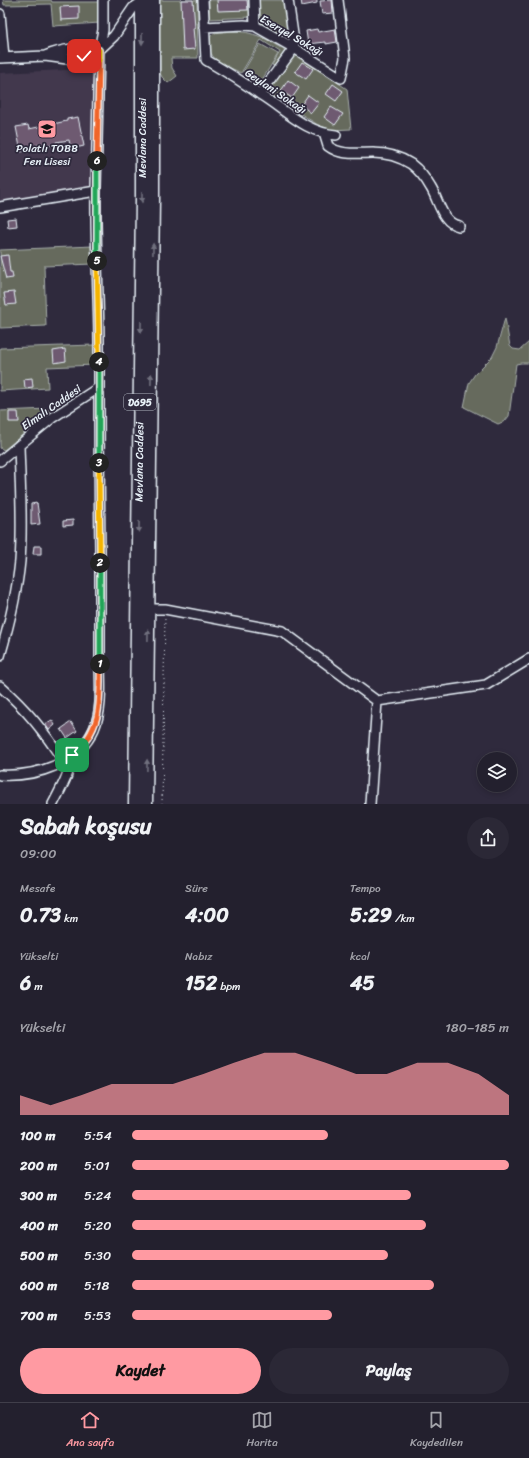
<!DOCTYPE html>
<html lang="tr">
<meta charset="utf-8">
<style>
body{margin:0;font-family:Sriracha,sans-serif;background:#2b2836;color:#f1f3f6;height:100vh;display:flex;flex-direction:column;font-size:15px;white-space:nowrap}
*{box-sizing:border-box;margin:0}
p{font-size:13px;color:#a3a3aa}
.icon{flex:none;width:22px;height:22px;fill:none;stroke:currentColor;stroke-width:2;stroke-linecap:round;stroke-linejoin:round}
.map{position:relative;height:804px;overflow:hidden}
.sheet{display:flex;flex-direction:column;background:#23202e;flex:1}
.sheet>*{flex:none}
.controls{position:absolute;left:477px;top:752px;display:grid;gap:8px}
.controls a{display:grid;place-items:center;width:40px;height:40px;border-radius:50%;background:#23202e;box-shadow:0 2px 6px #0003,0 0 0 1px #403e4a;font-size:20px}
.pin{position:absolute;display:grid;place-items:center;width:34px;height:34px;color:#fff;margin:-17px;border-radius:8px;box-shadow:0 2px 6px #0006}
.km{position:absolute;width:20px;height:20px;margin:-10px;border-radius:50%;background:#222;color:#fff;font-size:11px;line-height:20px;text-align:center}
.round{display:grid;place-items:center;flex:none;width:42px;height:42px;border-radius:21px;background:#2b2836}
.summary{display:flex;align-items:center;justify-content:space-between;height:68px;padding:0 20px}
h1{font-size:22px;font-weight:700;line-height:30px}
.stats{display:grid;grid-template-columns:repeat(3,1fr);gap:6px;height:68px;padding:4px 20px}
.stats div{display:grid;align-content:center}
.stats b{font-size:20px;font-weight:700}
.stats small{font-size:11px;font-weight:400}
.stats p{font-size:11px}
.chart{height:112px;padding:8px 20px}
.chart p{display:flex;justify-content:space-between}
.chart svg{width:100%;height:72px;margin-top:4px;fill:#ff9aa2;opacity:.7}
.primary-button{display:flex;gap:8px;margin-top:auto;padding:8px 20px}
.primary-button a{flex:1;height:46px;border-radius:24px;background:#ff9aa2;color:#111;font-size:16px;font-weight:700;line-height:46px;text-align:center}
.primary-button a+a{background:#2b2836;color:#f1f3f6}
ul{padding:0 20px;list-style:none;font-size:13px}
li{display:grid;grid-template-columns:64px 48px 1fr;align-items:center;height:30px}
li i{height:10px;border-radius:5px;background:#ff9aa2}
.menu{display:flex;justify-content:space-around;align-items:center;height:56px;border-top:1px solid #403e4a;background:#23202e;font-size:11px;color:#a3a3aa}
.menu a{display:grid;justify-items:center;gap:2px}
.menu .active{color:#ff9aa2}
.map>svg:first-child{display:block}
.built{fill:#42384d}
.green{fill:#666b5d;stroke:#a7aeaa}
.building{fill:#6e5a71;stroke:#e8f1f8}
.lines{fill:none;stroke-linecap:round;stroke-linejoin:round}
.minor-casing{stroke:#e8f1f8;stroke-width:12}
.major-casing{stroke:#e8f1f8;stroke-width:15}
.path{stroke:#e8f1f8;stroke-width:1;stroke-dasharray:1 3;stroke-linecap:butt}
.minor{stroke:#2f2a3d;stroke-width:9}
.major{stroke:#2f2a3d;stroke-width:12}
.oneway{fill:#70707e}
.split-1-casing{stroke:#fff;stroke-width:8}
.split-2-casing{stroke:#fff;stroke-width:8}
.split-3-casing{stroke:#fff;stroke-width:8}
.split-4-casing{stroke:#fff;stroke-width:8}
.split-5-casing{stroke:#fff;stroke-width:8}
.split-6-casing{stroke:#fff;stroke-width:8}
.split-7-casing{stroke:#fff;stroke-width:8}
.split-8-casing{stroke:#fff;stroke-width:8}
.split-1{stroke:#f0652b;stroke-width:5}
.split-2{stroke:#22a559;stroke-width:5}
.split-3{stroke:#f5b400;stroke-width:5}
.split-4{stroke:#22a559;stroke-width:5}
.split-5{stroke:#f5b400;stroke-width:5}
.split-6{stroke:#22a559;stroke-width:5}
.split-7{stroke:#f0652b;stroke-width:5}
.split-8{stroke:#f5b400;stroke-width:5}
.labels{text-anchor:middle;stroke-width:3.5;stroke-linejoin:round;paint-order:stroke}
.shield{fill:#2f2a3d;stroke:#b0b5c0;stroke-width:1}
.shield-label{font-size:10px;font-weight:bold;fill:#e8f1f8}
.street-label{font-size:11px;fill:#e8f1f8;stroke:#2f2a3d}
.poi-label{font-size:11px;fill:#e8f1f8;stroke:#2f2a3d}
</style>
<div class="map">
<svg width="529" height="804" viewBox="0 0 529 804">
<rect width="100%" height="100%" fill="#2f2a3d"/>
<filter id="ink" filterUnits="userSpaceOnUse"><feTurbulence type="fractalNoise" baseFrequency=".025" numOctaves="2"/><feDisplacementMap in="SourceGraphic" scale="8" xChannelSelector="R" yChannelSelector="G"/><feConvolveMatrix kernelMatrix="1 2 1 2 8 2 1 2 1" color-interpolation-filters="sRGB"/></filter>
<g filter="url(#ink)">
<path class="built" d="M87,69L94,76V183L85,190L0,204V73Z"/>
<path class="green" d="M3,0H51L52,2H99L100,23L53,26L51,4L4,5Z
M159,0H197L198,58H171L172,68L177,76L168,83L162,77L160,73Z
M209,0H251L252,17L209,19Z
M258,0H284L289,33L277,34L259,21Z
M231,31C253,31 268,39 285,51L275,66L272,65L280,52L261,40L241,73C228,66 209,62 209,44C209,39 210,36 214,33Z
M260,44L278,54L260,83L243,72Z
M295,53L347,89L351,129L331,130L318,125L267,92Z
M93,246V264L44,266L46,326L0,328V250Z
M505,318L510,346L513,349L520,350L529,342V363H521L516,364L509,416L505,421L498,424L464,407L469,383L475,374L492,357L497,347Z
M94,345L95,365L47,367L48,388L0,391V348Z
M49,409V413L4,450L0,448V411Z"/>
<path class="building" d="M181,0H193L195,28H193L195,49L183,50Z
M217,0H247L248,10L218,11Z
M301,0H317V3L302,6Z
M332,0L333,13L322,14L320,1Z
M79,6V19L61,20L60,7Z
M317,29L318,32L335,29L337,42L326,44V42L308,44L306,31Z
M302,62L313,69L306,79L295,72Z
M288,80L299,88L292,98L281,91Z
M333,84L343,91L336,101L326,94Z
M308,95L319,103L311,113L301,105Z
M331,107L343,114L335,125L324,117Z
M78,117L84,146L71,149L69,140L56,142L57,144L43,147V144L33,146L34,151L28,152V150L21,152L16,127L28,125L29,129L67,121V119Z
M16,218L17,226L8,227L7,219Z
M8,255L10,272H12L13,278L6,279L0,256Z
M14,292L16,304L6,305L4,293Z
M65,349L66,361L54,363L53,351Z
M32,378L33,387L25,388L24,379Z
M9,412H18L19,422H9Z
M37,503L40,524L31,525V504Z
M73,520V525L63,526V521Z
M34,546H41V554H33Z
M52,720L55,725L49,730L45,724Z
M71,722L77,731L67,738L61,729Z"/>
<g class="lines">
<g class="minor-casing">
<path id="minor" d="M203,0L206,60C225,71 243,82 261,95C285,110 307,133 336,135
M254,0L255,26
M0,14L4,57
M204,27L244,25L255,26L294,48L341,78L345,58L338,0
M45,56C65,48 76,48 97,50
M0,58L45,56L67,59L79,57L99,50L114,36L133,8L142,2
M260,94L294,48V41L288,0
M324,133L328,146C341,156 358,153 373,153C386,153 400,157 411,164C419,170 426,179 431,188C439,201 442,223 459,226
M0,207L96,191
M0,461L52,418L98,388
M149,609H165L282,631L377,701L486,685L529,659
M0,656C9,625 17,593 20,561C23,522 20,483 19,445
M0,686C27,710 44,731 64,762
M0,775C36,777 78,764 94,729C103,708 100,683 100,662C100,625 100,588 100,551C99,483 99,416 99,348C99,295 95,242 96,189C97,143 98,96 99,50L103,30V0
M53,804C61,788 70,774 72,755
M370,804L377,701"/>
</g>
<g class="major-casing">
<g id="major">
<path id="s1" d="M135,804L142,198V0"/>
<path d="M146,804L153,198V0"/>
</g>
</g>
<path class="path" d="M162,804L165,617"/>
<use href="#minor" class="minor"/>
<use href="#major" class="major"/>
</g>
<defs><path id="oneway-solid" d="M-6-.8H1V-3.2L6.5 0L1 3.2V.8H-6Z"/></defs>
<g class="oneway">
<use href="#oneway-solid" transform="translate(142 39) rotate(90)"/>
<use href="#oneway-solid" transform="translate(142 197) rotate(90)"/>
<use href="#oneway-solid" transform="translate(153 249) rotate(-89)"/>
<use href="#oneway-solid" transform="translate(141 327) rotate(91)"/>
<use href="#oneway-solid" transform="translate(151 379) rotate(-89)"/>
<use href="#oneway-solid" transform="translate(139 527) rotate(91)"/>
<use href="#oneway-solid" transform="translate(148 635) rotate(-89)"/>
<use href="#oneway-solid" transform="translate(147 765) rotate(-89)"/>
</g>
</g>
<g class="lines" filter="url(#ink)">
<g class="split-1-casing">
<path id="split-1" d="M72,755C103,730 100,701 100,664"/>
</g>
<g class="split-2-casing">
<path id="split-2" d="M100,563V664"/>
</g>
<g class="split-3-casing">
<path id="split-3" d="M99,463L100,563"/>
</g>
<g class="split-4-casing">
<path id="split-4" d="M99,362V463"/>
</g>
<g class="split-5-casing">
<path id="split-5" d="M97,261L99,362"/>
</g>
<g class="split-6-casing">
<path id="split-6" d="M97,161V261"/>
</g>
<g class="split-7-casing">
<path id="split-7" d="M97,161L99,60"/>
</g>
<g class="split-8-casing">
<path id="split-8" d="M84,56L99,50V60"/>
</g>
<use href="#split-1" class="split-1"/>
<use href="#split-2" class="split-2"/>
<use href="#split-3" class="split-3"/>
<use href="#split-4" class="split-4"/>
<use href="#split-5" class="split-5"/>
<use href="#split-6" class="split-6"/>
<use href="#split-7" class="split-7"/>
<use href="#split-8" class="split-8"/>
</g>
<defs>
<g id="school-square" transform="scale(1)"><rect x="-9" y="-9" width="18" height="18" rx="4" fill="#ff9aa2" stroke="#2f2a3d"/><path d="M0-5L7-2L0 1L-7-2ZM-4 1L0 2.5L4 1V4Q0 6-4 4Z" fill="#111"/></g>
</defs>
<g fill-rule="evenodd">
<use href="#school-square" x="47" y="129"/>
</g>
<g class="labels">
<rect class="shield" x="124" y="394" width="32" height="16" rx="3"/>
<g class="shield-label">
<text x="140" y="406">D695</text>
</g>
<g class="street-label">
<text transform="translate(292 35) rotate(30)" y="4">Eseryel Sokağı</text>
<text transform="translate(276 91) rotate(34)" y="4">Geylani Sokağı</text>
<text transform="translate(142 138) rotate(-90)" y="4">Mevlana Caddesi</text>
<text transform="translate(51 407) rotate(-35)" y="4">Elmalı Caddesi</text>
<text dy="4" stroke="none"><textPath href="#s1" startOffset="342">Mevlana Caddesi</textPath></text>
</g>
<g class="poi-label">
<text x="47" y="152">Polatlı TOBB<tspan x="47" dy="13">Fen Lisesi</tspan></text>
</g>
</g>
</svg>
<div class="controls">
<a><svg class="icon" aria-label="layers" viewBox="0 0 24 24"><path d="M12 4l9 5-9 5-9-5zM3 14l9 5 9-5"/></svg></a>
</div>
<div class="pin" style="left:72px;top:755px;background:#1e9e55"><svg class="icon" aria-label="arrive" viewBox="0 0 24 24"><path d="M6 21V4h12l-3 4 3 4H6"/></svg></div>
<div class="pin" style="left:84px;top:56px;background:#d93025"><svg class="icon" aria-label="check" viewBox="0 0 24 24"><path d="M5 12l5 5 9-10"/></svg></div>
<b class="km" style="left:100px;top:664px">1</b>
<b class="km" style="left:100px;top:563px">2</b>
<b class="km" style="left:99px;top:463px">3</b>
<b class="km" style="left:99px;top:362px">4</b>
<b class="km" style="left:97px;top:261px">5</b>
<b class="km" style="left:97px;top:161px">6</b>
</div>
<section class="sheet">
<div class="summary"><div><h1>Sabah koşusu</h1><p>09:00</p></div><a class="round"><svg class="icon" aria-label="share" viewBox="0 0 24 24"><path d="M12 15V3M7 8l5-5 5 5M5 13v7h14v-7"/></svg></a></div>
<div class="stats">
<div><p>Mesafe</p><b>0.73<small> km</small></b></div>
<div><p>Süre</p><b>4:00</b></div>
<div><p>Tempo</p><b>5:29<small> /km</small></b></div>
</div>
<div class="stats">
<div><p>Yükselti</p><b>6<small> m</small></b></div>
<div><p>Nabız</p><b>152<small> bpm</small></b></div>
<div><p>kcal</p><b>45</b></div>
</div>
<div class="chart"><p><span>Yükselti</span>180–185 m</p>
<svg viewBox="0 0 160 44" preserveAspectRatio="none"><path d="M0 44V32L10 38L20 32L30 25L40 25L50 25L60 19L70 12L80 6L90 6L100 12L110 19L120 19L130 12L140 12L150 19L160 32V44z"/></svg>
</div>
<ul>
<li><b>100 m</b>5:54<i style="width:52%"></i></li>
<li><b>200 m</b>5:01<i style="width:100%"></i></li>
<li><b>300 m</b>5:24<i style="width:74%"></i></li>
<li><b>400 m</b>5:20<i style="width:78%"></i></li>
<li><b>500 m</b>5:30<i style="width:68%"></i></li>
<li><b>600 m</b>5:18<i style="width:80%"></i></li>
<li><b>700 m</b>5:53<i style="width:53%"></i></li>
</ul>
<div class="primary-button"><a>Kaydet</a><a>Paylaş</a></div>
</section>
<nav class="menu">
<a class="active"><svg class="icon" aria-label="home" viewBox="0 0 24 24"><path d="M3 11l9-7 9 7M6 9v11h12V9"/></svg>Ana sayfa</a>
<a><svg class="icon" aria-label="map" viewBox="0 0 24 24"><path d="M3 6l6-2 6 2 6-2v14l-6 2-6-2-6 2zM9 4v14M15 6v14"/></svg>Harita</a>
<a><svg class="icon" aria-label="saved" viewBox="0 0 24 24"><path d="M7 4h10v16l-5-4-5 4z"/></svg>Kaydedilen</a>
</nav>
